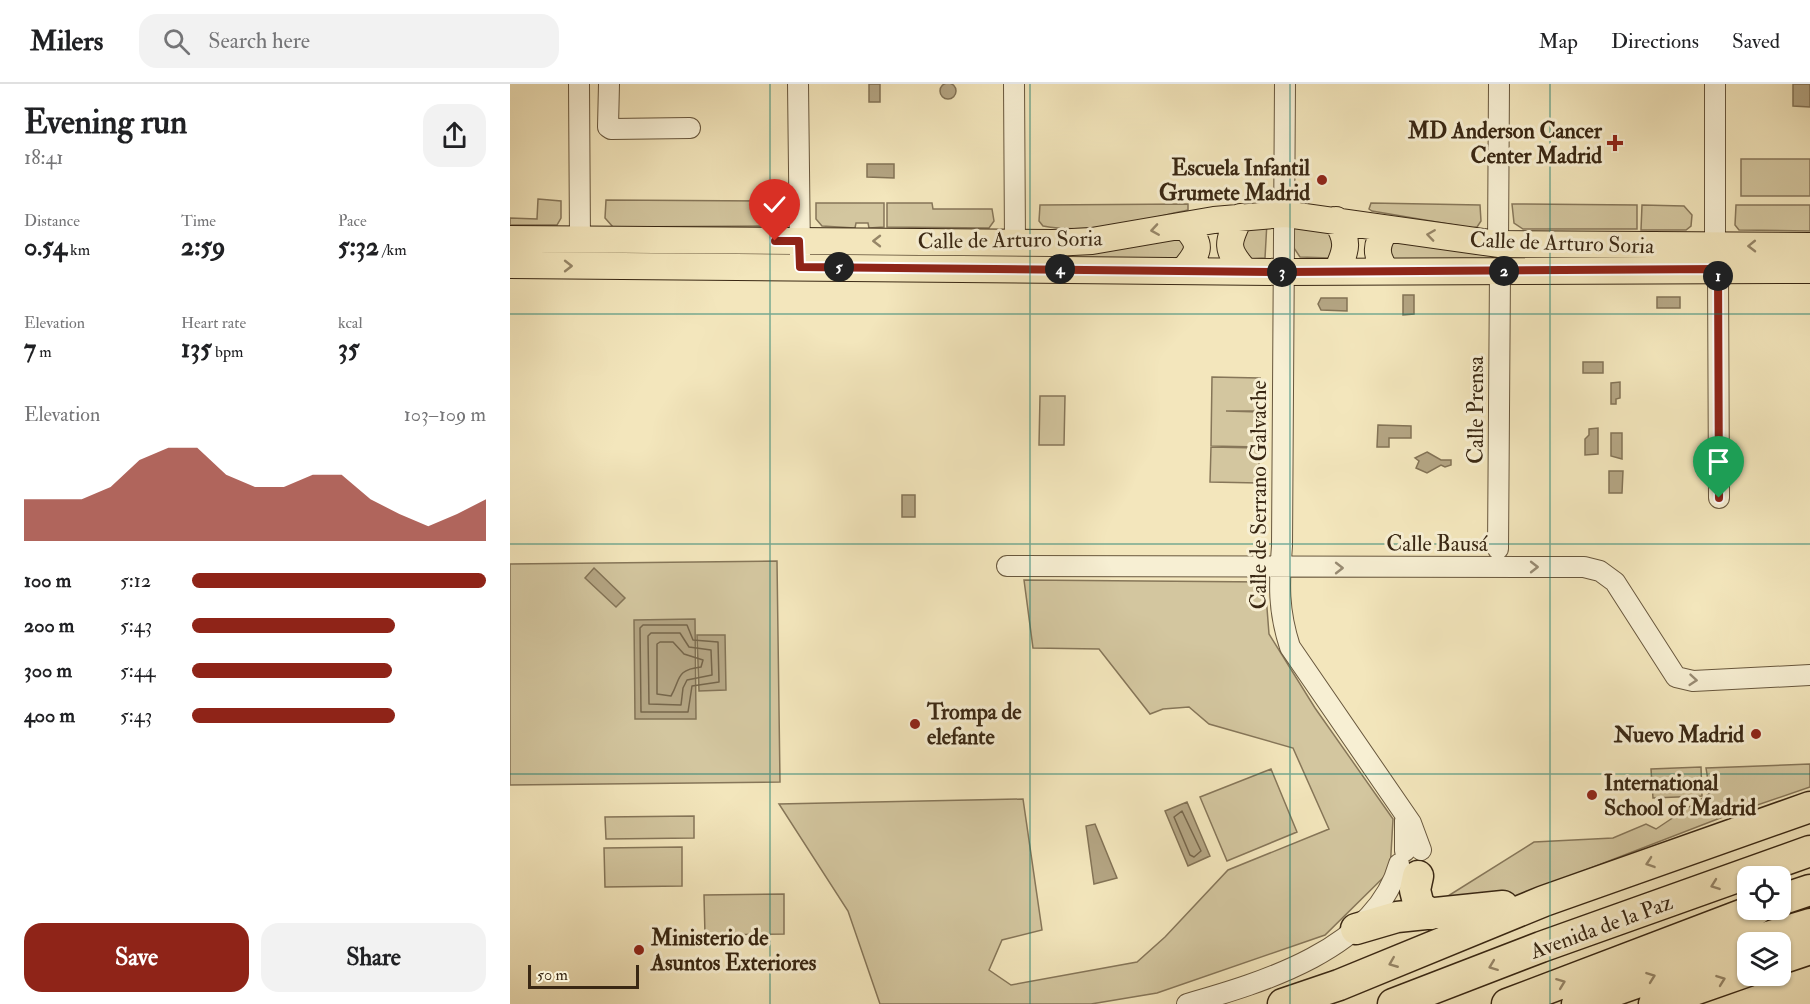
<!DOCTYPE html>
<meta charset="utf-8">
<style>
body{margin:0;font-family:"IM FELL Double Pica",serif;background:#f2f2f2;color:#202124;height:100vh;display:flex;flex-direction:column;font-size:22px;white-space:nowrap}
*{box-sizing:border-box;margin:0}
p{font-size:20px;color:#757577}
.icon{flex:none;width:33px;height:33px;fill:none;stroke:currentColor;stroke-width:2;stroke-linecap:round;stroke-linejoin:round}
.map{position:relative;flex:1;overflow:hidden}
.side{display:flex;flex-direction:column;background:#fff;width:510px}
.side>*{flex:none}
.tools{position:absolute;left:1227px;top:782px;display:grid;gap:12px}
.tools a{display:grid;place-items:center;width:54px;height:54px;border-radius:12px;background:#fff;box-shadow:0 2px 4px #0004;font-size:30px}
.scale{position:absolute;left:18px;bottom:15px;width:111px;box-sizing:border-box;padding-left:6px;border:3px solid #392713;border-top:0;font-size:16px;line-height:21px;white-space:nowrap;color:#392713;-webkit-text-stroke:4px #f7efd3;paint-order:stroke}
.pin{position:absolute;display:grid;place-items:center;width:51px;height:51px;color:#fff;margin:-62px -26px;border-radius:50% 50% 50% 0;rotate:-45deg;box-shadow:0 0 6px #0007}
.pin .icon{rotate:45deg}
.km{position:absolute;width:30px;height:30px;margin:-15px;border-radius:50%;background:#222;color:#fff;font-size:16px;line-height:30px;text-align:center}
.round{display:grid;place-items:center;flex:none;width:63px;height:63px;border-radius:18px;background:#f2f2f2}
.headline{display:flex;align-items:center;justify-content:space-between;height:102px;padding:0 24px}
h1{font-size:33px;font-weight:700;line-height:45px}
.stats{display:grid;grid-template-columns:repeat(3,1fr);gap:9px;height:102px;padding:6px 24px}
.stats div{display:grid;align-content:center}
.stats b{font-size:26px;font-weight:700}
.stats small{font-size:16px;font-weight:400}
.stats p{font-size:16px}
.chart{height:168px;padding:12px 24px}
.chart p{display:flex;justify-content:space-between}
.chart svg{width:100%;height:108px;margin-top:6px;fill:#8f2418;opacity:.7}
.cta{display:flex;gap:12px;margin-top:auto;padding:12px 24px}
.cta a{flex:1;height:69px;border-radius:18px;background:#8f2418;color:#fff;font-size:24px;font-weight:700;line-height:69px;text-align:center}
.cta a+a{background:#f2f2f2;color:#202124}
ul{padding:0 24px;list-style:none;font-size:20px}
li{display:grid;grid-template-columns:96px 72px 1fr;align-items:center;height:45px}
li i{height:15px;border-radius:8px;background:#8f2418}
header{display:flex;align-items:center;gap:36px;box-sizing:border-box;height:84px;padding:0 30px;background:#fff;border-bottom:2px solid #e0e0e0}
header strong{font-size:28px}
nav{display:flex;gap:33px;margin-inline-start:auto;font-size:21px}
.search{width:420px;height:54px;background:#f2f2f2;display:flex;align-items:center;gap:15px;box-sizing:border-box;padding:0 21px;border-radius:18px;color:#757577;font-size:22px}
main{display:flex;flex:1;min-height:0}
.map>svg:first-child{display:block}
.green{fill:#d3c69f;stroke:#867659;stroke-width:1.5}
.water{fill:#b4a583;stroke:#837356;stroke-width:1.5}
.lines{fill:none;stroke-linecap:round;stroke-linejoin:round}
.shore{stroke:#76664b;stroke-width:1.5}
.minor-casing{stroke:#68573d;stroke-width:22}
.major-casing{stroke:#392713;stroke-width:28}
.highway-casing{stroke:#392713;stroke-width:33}
.minor{stroke:#f7efd3;stroke-width:20}
.major{stroke:#f3e6bc;stroke-width:26}
.highway{stroke:#f3e6bc;stroke-width:30}
.oneway{stroke:#968668}
.oneway2{stroke:#988b73}
.route-casing{stroke:#fff;stroke-width:12}
.route{stroke:#8f2418;stroke-width:8}
.grid{fill:none;stroke:#0f766e;stroke-width:1.5;stroke-opacity:0.55}
.poi-dot{fill:#8f2418;stroke:#f7efd3;stroke-width:2}
.labels{text-anchor:middle;stroke-width:6;stroke-linejoin:round;paint-order:stroke}
.poi-label{font-size:22px;font-weight:bold;fill:#392713;stroke:#f7efd3;text-anchor:end}
.street-label{font-size:22px;fill:#392713;stroke:#f7efd3}
</style>
<header>
<strong>Milers</strong>
<div class="search"><svg class="icon" aria-label="search" viewBox="0 0 24 24"><circle cx="10" cy="10" r="6"/><path d="M15 15l6 6"/></svg>Search here</div>
<nav><a>Map</a><a>Directions</a><a>Saved</a></nav>
</header>
<main>
<section class="side">
<div class="headline"><div><h1>Evening run</h1><p>18:41</p></div><a class="round"><svg class="icon" aria-label="share" viewBox="0 0 24 24"><path d="M12 15V3M7 8l5-5 5 5M5 13v7h14v-7"/></svg></a></div>
<div class="stats">
<div><p>Distance</p><b>0.54<small> km</small></b></div>
<div><p>Time</p><b>2:59</b></div>
<div><p>Pace</p><b>5:32<small> /km</small></b></div>
</div>
<div class="stats">
<div><p>Elevation</p><b>7<small> m</small></b></div>
<div><p>Heart rate</p><b>135<small> bpm</small></b></div>
<div><p>kcal</p><b>35</b></div>
</div>
<div class="chart"><p><span>Elevation</span>103–109 m</p>
<svg viewBox="0 0 160 44" preserveAspectRatio="none"><path d="M0 44V27L10 27L20 27L30 22L40 11L50 6L60 6L70 17L80 22L90 22L100 17L110 17L120 27L130 33L140 38L150 33L160 27V44z"/></svg>
</div>
<ul>
<li><b>100 m</b>5:12<i style="width:100%"></i></li>
<li><b>200 m</b>5:43<i style="width:69%"></i></li>
<li><b>300 m</b>5:44<i style="width:68%"></i></li>
<li><b>400 m</b>5:43<i style="width:69%"></i></li>
</ul>
<div class="cta"><a>Save</a><a>Share</a></div>
</section>
<div class="map">
<svg width="1300" height="920" viewBox="0 0 1300 920">
<rect width="100%" height="100%" fill="#f3e6bc"/>
<filter id="stains"><feTurbulence type="fractalNoise" baseFrequency=".00333" numOctaves="4"/><feColorMatrix values="0 0 0 0 .2 0 0 0 0 .09 0 0 0 0 .02 0 0 0 .5 -.17"/></filter>
<radialGradient id="worn" r=".72"><stop offset=".6" stop-color="#630" stop-opacity="0"/><stop offset="1" stop-color="#630" stop-opacity=".3"/></radialGradient>
<path class="green" d="M1231,75H1300V112H1231Z
M28,115L51,117V134L47,141H0V134L27,135Z
M96,116L268,117V137L258,142L103,143L95,134Z
M306,119H374V143L359,144L358,139H346L345,144L312,142L306,135Z
M377,119H422L423,125H482L484,137L479,144L377,143Z
M861,119L970,121L971,137L967,143L962,144L862,127L859,125Z
M678,120V126C631,136 581,151 533,142L529,137L530,121Z
M1002,120L1127,121V145H1013L1004,139Z
M1132,121L1174,122L1182,131L1181,142L1176,146H1131Z
M1226,121H1300V147L1229,146L1225,141Z
M757,138L755,174L740,175L727,156L730,147Z
M781,140L813,143L827,151L820,174L790,173L780,158Z
M659,153L675,155L674,176L305,172L304,169Z
M877,157L1227,169V178L881,176Z
M702,293L750,294L749,327H716L749,328V363L701,362Z
M530,312H555L554,361H529Z
M701,363L749,364V399L700,398Z
M267,477L270,698L0,701V480Z
M514,496L755,498L759,550L805,624L883,735L880,787L815,851L647,909L581,920H370L338,827L269,720L513,715L532,846L492,856L479,886L501,901L627,878L655,853L718,786L819,745L783,664L699,640L679,623L653,625L640,630L589,565L523,564Z
M1300,680V703L1218,731L1008,812L958,823L930,817L1024,758L1103,754L1136,740L1146,745L1200,709L1196,684Z
M1191,683L1192,712L1143,714L1141,685Z
M761,685L787,748L717,777L690,713Z
M184,732V754L96,755L95,733Z
M172,763V802L95,803L94,764Z
M274,810V850L195,851L194,811Z"/>
<path class="water" d="M430 7a8 8 0 1 1 16 0a8 8 0 1 1-16 0Z
M359,0H370V18H359Z
M1283,0H1300V23L1283,22Z
M357,80H384V94L357,93Z
M893,211H904V230L893,231Z
M1147,213H1170V224H1147Z
M811,214H837V227L811,226L808,220Z
M1073,278H1093V289H1073Z
M1110,298V314L1106,315V320H1101V299Z
M868,341L901,342V354H879V363H867Z
M1088,344V370L1075,371V355L1079,351V345Z
M1101,349H1112V375L1101,372Z
M917,368L931,376H941V381L935,383L931,381L917,389L906,384L909,377L905,374Z
M1099,387H1113L1112,409H1099Z
M392,411H405V433H392Z
M84,484L115,514L106,523L75,494Z
M185,535L186,635H125L124,536Z
M187,551H215L216,606L189,607Z
M677,718L700,772L678,782L655,727Z
M585,740L607,794L584,800L576,742Z"/>
<g class="lines">
<path class="shore" d="M133,541H177L183,556L208,558L209,598L182,602L178,628H131L130,544Z
M141,549H170L179,563L201,566L202,591L177,596L173,604L171,621L139,620L138,552Z
M150,558H163L174,570L193,576L191,583C165,586 171,595 161,612L147,610V560Z
M672,727L691,767L684,773L680,771L664,733Z"/>
<g class="minor-casing">
<path id="minor" d="M69,0L70,156
M99,0L98,43L101,45L180,44
M288,0L290,171
M504,0L505,158
M775,0L772,462C769,500 768,526 780,563L901,739L911,766
M1205,0V162
M988,160L989,0
M1208,185L1209,414
M988,465L990,187
M497,482L1074,483L1090,487L1105,498L1166,593L1183,597L1300,591
M895,767V736
M677,920C751,899 866,865 889,780"/>
</g>
<g class="major-casing">
<path id="major" d="M730,133C717,159 715,165 735,187
M826,136C839,157 837,165 827,187
M0,155L543,159L582,157L704,136L775,130L988,160L1300,162
M0,181L774,188L1300,186
M674,186C690,166 692,162 675,142
M876,187C865,171 865,160 877,145"/>
</g>
<g class="highway-casing">
<path id="highway" d="M908,792L905,806L909,822L921,830
M1270,816L1300,806
M846,845L887,833L993,822
M1241,858L1300,840
M1270,875L1300,865
M773,920L829,901L1034,817L1300,723
M883,920L1031,863L1300,767
M997,920L1247,825
M1067,920L1238,859
M1144,920L1238,887"/>
</g>
<use href="#minor" class="minor"/>
<use href="#major" class="major"/>
<use href="#highway" class="highway"/>
</g>
<defs><path id="oneway-chevron" d="M-2-3.5L2.5 0L-2 3.5" fill="none" stroke-width="1.6" stroke-linecap="round" stroke-linejoin="round" transform="scale(1.5)"/></defs>
<g class="oneway">
<use href="#oneway-chevron" transform="translate(645 146) rotate(171)"/>
<use href="#oneway-chevron" transform="translate(921 151) rotate(-172)"/>
<use href="#oneway-chevron" transform="translate(367 157) rotate(180)"/>
<use href="#oneway-chevron" transform="translate(1242 162) rotate(179)"/>
<use href="#oneway-chevron" transform="translate(58 182)"/>
<use href="#oneway-chevron" transform="translate(1140 779) rotate(161)"/>
<use href="#oneway-chevron" transform="translate(1205 801) rotate(160)"/>
<use href="#oneway-chevron" transform="translate(883 879) rotate(158)"/>
<use href="#oneway-chevron" transform="translate(983 882) rotate(159)"/>
<use href="#oneway-chevron" transform="translate(1141 893) rotate(-20)"/>
<use href="#oneway-chevron" transform="translate(1211 896) rotate(-20)"/>
<use href="#oneway-chevron" transform="translate(1051 899) rotate(-21)"/>
</g>
<g class="oneway2">
<use href="#oneway-chevron" transform="translate(1024 483)"/>
<use href="#oneway-chevron" transform="translate(829 484)"/>
<use href="#oneway-chevron" transform="translate(1183 596) rotate(5)"/>
</g>
<g class="lines">
<g class="route-casing">
<path id="route" d="M265,157H289L290,183L774,188L1208,185L1209,414"/>
</g>
<use href="#route" class="route"/>
</g>
<path class="grid" d="M260,0V920M520,0V920M780,0V920M1040,0V920M0,230H1300M0,460H1300M0,690H1300"/>
<g class="poi-dot">
<path d="M1102 50h6v6h6v6h-6v6h-6v-6h-6v-6h6z"/>
<circle cx="812" cy="96" r="6"/>
<circle cx="405" cy="640" r="6"/>
<circle cx="1246" cy="650" r="6"/>
<circle cx="1082" cy="711" r="6"/>
<circle cx="129" cy="866" r="6"/>
</g>
<g class="labels">
<g class="poi-label">
<text x="1092" y="54">MD Anderson Cancer<tspan x="1092" dy="25">Center Madrid</tspan></text>
<text x="800" y="91">Escuela Infantil<tspan x="800" dy="25">Grumete Madrid</tspan></text>
<text x="417" y="635" text-anchor="start">Trompa de<tspan x="417" dy="25">elefante</tspan></text>
<text x="1234" y="658">Nuevo Madrid</text>
<text x="1094" y="706" text-anchor="start">International<tspan x="1094" dy="25">School of Madrid</tspan></text>
<text x="141" y="861" text-anchor="start">Ministerio de<tspan x="141" dy="25">Asuntos Exteriores</tspan></text>
</g>
<g class="street-label">
<text transform="translate(500 155) rotate(-1)" y="8">Calle de Arturo Soria</text>
<text transform="translate(1052 158) rotate(2)" y="8">Calle de Arturo Soria</text>
<text transform="translate(965 326) rotate(-90)" y="8">Calle Prensa</text>
<text transform="translate(748 411) rotate(-90)" y="8">Calle de Serrano Galvache</text>
<text x="927" y="467">Calle Bausá</text>
<text transform="translate(1091 842) rotate(-20)" y="8">Avenida de la Paz</text>
</g>
</g>
<rect width="100%" height="100%" filter="url(#stains)"/>
<rect width="100%" height="100%" fill="url(#worn)"/>
</svg>
<div class="tools">
<a><svg class="icon" aria-label="locate" viewBox="0 0 24 24"><circle cx="12" cy="12" r="6"/><path d="M12 2v4M12 18v4M2 12h4M18 12h4"/></svg></a>
<a><svg class="icon" aria-label="layers" viewBox="0 0 24 24"><path d="M12 4l9 5-9 5-9-5zM3 14l9 5 9-5"/></svg></a>
</div>
<div class="scale">50 m</div>
<div class="pin" style="left:1209px;top:414px;background:#1e9e55"><svg class="icon" aria-label="arrive" viewBox="0 0 24 24"><path d="M6 21V4h12l-3 4 3 4H6"/></svg></div>
<div class="pin" style="left:265px;top:157px;background:#d93025"><svg class="icon" aria-label="check" viewBox="0 0 24 24"><path d="M5 12l5 5 9-10"/></svg></div>
<b class="km" style="left:1208px;top:192px">1</b>
<b class="km" style="left:994px;top:187px">2</b>
<b class="km" style="left:772px;top:188px">3</b>
<b class="km" style="left:550px;top:185px">4</b>
<b class="km" style="left:329px;top:183px">5</b>
</div>
</main>
